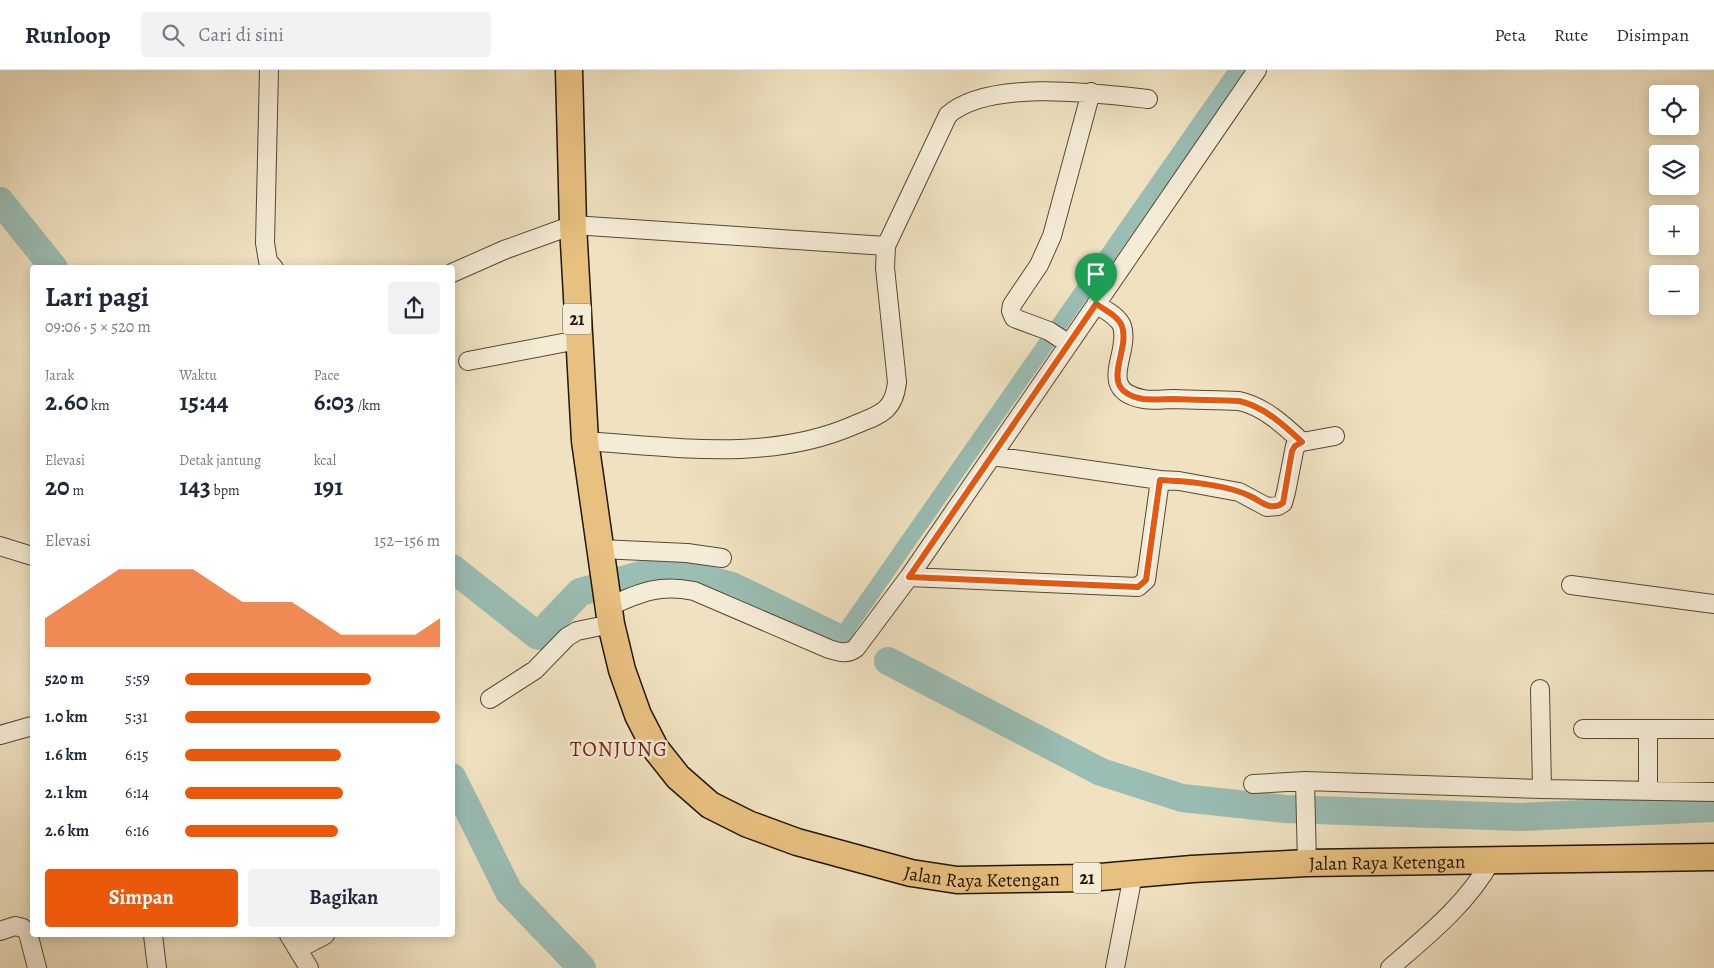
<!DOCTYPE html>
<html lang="id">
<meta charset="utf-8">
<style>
body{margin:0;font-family:Alegreya,serif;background:#f2f2f3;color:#1f2937;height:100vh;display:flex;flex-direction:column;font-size:19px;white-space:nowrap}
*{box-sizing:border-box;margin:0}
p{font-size:16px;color:#747a83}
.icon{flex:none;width:28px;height:28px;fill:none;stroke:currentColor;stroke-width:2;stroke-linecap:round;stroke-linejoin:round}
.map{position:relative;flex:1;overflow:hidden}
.side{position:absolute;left:30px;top:195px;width:425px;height:672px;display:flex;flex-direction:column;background:#fff;border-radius:5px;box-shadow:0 2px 12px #0003}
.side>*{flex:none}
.fabs{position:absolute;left:1649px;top:15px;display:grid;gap:10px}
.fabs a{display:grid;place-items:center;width:50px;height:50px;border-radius:5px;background:#fff;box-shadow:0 2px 12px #0003;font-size:25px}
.pin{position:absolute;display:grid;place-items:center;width:42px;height:42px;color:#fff;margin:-51px -21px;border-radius:50% 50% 50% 0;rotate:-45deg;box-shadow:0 0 5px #0007}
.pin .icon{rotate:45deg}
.round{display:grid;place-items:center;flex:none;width:52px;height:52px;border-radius:5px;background:#f2f2f3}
.summary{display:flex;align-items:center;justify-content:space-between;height:85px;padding:0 15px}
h1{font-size:28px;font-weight:600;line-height:38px}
.metrics{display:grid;grid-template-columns:repeat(3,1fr);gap:8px;height:85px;padding:5px 15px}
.metrics div{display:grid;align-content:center}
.metrics b{font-size:25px;font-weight:600}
.metrics small{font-size:14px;font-weight:400}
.metrics p{font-size:14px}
.chart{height:140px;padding:10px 15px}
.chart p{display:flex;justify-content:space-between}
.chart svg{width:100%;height:90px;margin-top:5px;fill:#ea580c;opacity:.7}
.action{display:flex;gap:10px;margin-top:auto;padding:10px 15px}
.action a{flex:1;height:58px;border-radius:5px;background:#ea580c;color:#fff;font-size:20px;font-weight:600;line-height:58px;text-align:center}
.action a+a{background:#f2f2f3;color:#1f2937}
ul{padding:0 15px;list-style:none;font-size:16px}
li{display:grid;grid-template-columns:80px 60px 1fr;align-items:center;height:38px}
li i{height:12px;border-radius:6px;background:#ea580c}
header{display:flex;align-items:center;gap:30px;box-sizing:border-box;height:70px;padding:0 25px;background:#fff;border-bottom:1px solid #e0e1e3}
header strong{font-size:24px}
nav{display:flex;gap:28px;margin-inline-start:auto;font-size:18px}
.search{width:350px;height:45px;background:#f2f2f3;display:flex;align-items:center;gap:12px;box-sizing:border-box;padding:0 18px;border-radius:5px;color:#747a83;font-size:19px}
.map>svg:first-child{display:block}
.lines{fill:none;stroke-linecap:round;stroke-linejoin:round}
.canal{stroke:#9abdb4;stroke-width:16}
.river{stroke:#9abdb4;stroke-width:28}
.minor-casing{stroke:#564934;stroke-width:20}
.highway-casing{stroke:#221605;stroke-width:29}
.minor{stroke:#f5ecd7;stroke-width:18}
.highway{stroke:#e8c180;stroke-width:26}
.route-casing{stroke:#fff;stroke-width:10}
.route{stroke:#ea580c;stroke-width:6}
.labels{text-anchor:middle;stroke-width:5;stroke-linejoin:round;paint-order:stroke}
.shield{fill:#f5ecd7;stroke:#615644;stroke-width:1}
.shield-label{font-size:18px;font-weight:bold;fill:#221605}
.street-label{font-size:19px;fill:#221605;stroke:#f5ecd7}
.quarter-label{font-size:21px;letter-spacing:1px;fill:#7a1f14;stroke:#f5ecd7}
</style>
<header>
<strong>Runloop</strong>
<div class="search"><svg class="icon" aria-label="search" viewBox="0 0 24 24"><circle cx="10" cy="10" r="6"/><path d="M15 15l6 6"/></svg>Cari di sini</div>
<nav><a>Peta</a><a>Rute</a><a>Disimpan</a></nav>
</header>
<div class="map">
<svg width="1714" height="898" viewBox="0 0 1714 898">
<rect width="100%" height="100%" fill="#f0e2c1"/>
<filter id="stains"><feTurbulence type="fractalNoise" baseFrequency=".004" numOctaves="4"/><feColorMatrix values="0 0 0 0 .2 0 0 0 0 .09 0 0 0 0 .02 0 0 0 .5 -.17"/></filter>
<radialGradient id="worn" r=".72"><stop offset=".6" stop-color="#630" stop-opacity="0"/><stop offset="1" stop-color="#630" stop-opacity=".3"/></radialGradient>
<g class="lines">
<path class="canal" d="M840,569L1237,0"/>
<path class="river" d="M0,131L54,198
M452,498L538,566L580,522L665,498L732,516L847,572
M888,591L1101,702L1182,728L1285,739L1521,747L1714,738
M452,707L509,822L582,898"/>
<g class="minor-casing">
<path id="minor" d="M269,0L265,173L268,191L274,198
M452,203L504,180L573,155L886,176
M1096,234C1105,240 1118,246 1122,256C1131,283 1095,320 1143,329C1153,331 1164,329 1174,329C1195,330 1217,330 1239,331C1263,336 1284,355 1302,372
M1069,274L1049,261L1014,248L1011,241L1012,235L1039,195L1052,166L1091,22
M468,291L578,270
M585,371C674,377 768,392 852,356C878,345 894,343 897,312L885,198L886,176L948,45C989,9 1095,23 1148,29
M992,386L1160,410
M0,476L32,486
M600,479L687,483L722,488
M909,507L1138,517L1146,510L1160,410L1179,411L1239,422L1267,437L1278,436L1283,433L1286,422L1295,376L1302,372L1335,366
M1571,515L1714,534
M610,536C641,522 660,514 694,521L829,579C839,582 847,585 856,578L909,507L1257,0
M1540,619L1542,719L1714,722
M490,629L535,600L567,567L577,561L611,554
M1583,659H1714
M0,665L32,656
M1305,711L1307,793
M1253,714L1305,711L1542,719
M1648,721V659
M0,861L15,856L23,858L28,863L37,898
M153,865L157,898
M289,865L309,898
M296,877L308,874L325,865
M1115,898L1133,805
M1390,898C1428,865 1466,835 1491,791"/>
</g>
<g class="highway-casing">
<g id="highway">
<path id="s1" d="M569,0L573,155L585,371L611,554L622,600L638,645L655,678L678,707L710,735L748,754L797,772L911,803L957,810L1089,808L1192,799L1307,793L1714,787"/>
</g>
</g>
<use href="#minor" class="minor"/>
<use href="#highway" class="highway"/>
</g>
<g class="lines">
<g class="route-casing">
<path id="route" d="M1096,234C1105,240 1118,246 1122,256C1131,283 1095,320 1143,329C1153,330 1164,329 1174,329C1195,330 1217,330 1239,331C1263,336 1284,355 1302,372L1295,376L1292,381L1283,433C1271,441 1263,433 1252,427C1229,415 1186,411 1160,410L1146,510L1138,517L909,507Z"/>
</g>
<use href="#route" class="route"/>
</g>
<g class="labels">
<g class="shield">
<rect x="563" y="233.5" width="28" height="31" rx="4"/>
<rect x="1073" y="792.5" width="28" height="31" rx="4"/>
</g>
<g class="shield-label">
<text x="577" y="255">21</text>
<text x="1087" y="814">21</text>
</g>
<g class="street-label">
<text dy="7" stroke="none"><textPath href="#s1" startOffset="1458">Jalan Raya Ketengan</textPath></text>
<text dy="7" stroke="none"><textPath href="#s1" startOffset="1052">Jalan Raya Ketengan</textPath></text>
</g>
<g class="quarter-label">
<text x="619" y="686">TONJUNG</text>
</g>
</g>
<rect width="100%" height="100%" filter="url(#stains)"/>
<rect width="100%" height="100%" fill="url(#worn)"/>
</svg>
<div class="fabs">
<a><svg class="icon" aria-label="locate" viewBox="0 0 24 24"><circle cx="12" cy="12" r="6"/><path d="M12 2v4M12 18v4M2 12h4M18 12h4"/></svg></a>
<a><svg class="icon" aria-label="layers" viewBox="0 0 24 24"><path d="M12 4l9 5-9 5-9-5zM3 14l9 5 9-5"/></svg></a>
<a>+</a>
<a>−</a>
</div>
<div class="pin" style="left:1096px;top:234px;background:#1e9e55"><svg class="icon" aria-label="arrive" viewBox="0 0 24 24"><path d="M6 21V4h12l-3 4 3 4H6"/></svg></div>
<section class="side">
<div class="summary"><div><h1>Lari pagi</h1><p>09:06 · 5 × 520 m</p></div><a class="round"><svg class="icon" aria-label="share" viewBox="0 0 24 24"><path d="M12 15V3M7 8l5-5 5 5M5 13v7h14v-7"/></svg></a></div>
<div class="metrics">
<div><p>Jarak</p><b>2.60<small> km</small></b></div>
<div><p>Waktu</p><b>15:44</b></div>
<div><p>Pace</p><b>6:03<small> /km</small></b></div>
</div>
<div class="metrics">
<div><p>Elevasi</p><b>20<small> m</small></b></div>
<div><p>Detak jantung</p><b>143<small> bpm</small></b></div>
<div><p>kcal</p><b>191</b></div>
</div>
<div class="chart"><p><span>Elevasi</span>152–156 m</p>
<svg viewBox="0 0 160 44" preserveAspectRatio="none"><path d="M0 44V30L10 22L20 14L30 6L40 6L50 6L60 6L70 14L80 22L90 22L100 22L110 30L120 38L130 38L140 38L150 38L160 30V44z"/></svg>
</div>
<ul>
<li><b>520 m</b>5:59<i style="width:73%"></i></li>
<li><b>1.0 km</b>5:31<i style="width:100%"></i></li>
<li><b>1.6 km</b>6:15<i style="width:61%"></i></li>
<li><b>2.1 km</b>6:14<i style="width:62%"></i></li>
<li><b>2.6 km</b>6:16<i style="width:60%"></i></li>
</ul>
<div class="action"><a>Simpan</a><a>Bagikan</a></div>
</section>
</div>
